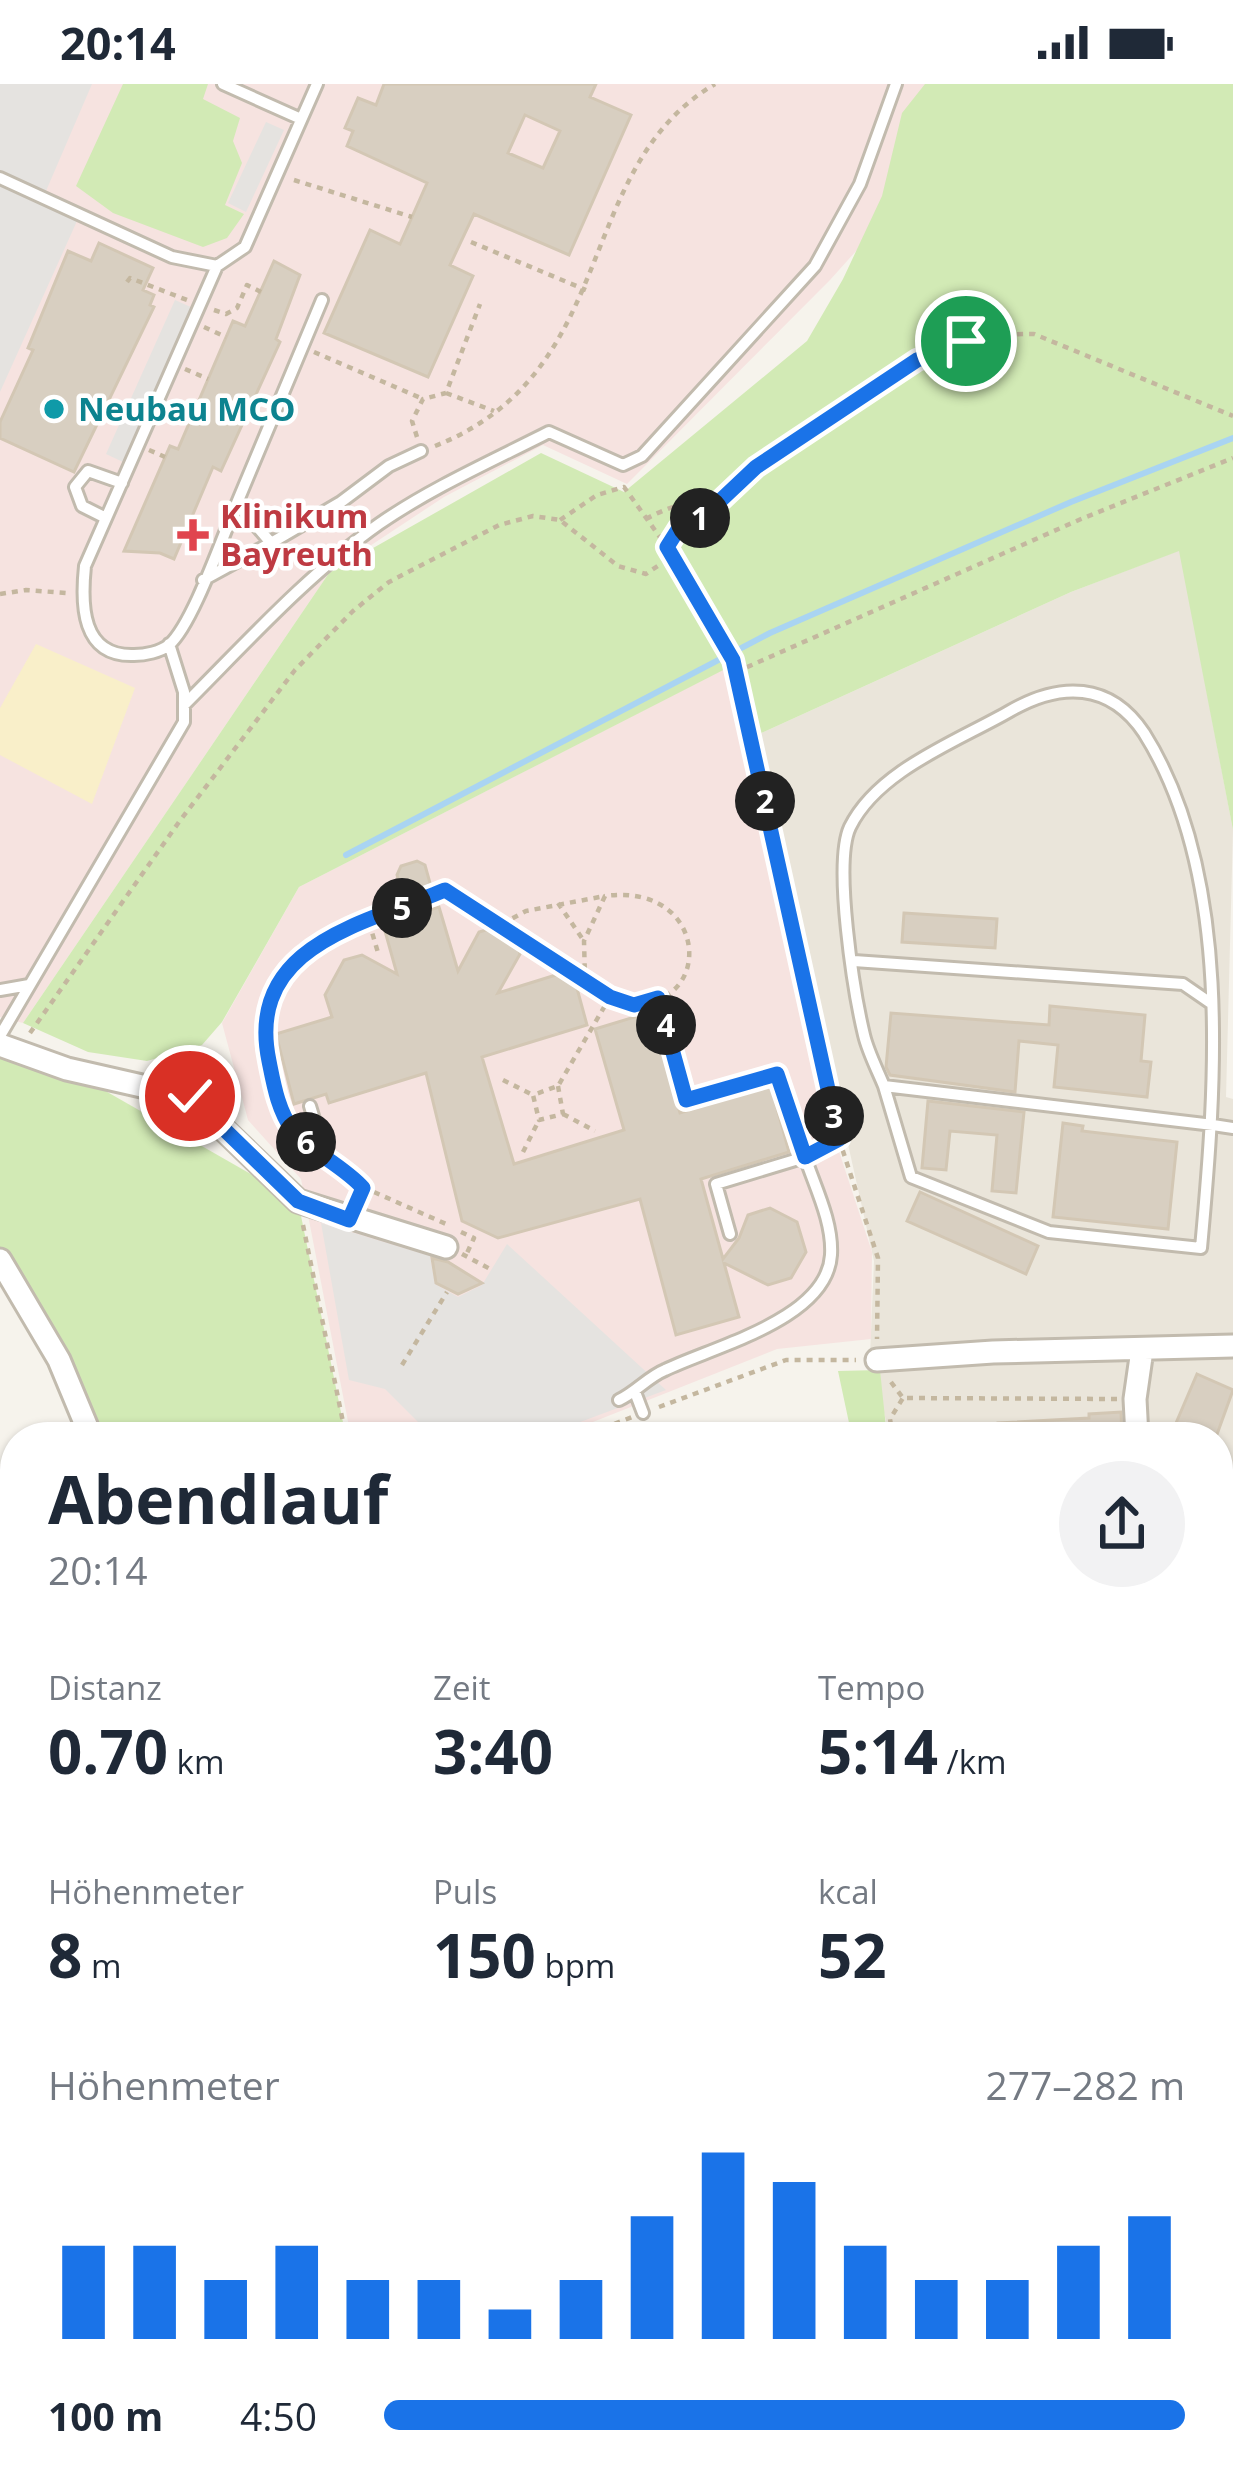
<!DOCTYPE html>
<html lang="de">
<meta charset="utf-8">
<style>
body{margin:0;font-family:"Open Sans",sans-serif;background:#f2f2f3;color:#1f2937;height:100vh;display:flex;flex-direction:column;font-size:45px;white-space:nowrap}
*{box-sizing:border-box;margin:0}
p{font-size:39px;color:#747a83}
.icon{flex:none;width:66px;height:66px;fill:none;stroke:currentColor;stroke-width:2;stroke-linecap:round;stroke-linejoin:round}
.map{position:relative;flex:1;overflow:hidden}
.panel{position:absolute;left:0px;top:1338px;width:1233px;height:1065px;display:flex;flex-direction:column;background:#fff;border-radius:48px 48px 0 0;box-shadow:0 3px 9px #0004}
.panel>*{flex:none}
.pin{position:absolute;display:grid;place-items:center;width:102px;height:102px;color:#fff;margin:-51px;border:6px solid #fff;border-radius:50%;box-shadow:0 3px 12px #0007}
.km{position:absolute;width:60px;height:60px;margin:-30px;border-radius:50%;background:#222;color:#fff;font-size:33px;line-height:60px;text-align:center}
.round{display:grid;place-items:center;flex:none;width:126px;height:126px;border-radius:63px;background:#f2f2f3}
.head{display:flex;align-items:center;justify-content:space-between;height:204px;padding:0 48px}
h1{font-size:66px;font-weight:700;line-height:90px}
.metrics{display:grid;grid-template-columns:repeat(3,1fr);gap:18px;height:204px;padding:12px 48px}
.metrics div{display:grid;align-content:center}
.metrics b{font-size:60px;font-weight:700}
.metrics small{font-size:33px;font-weight:400}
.metrics p{font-size:33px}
.chart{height:336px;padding:24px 48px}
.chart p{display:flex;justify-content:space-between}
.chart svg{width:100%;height:216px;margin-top:12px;stroke:#1a73e8;stroke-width:6}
ul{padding:0 48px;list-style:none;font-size:39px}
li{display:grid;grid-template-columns:192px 144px 1fr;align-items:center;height:90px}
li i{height:30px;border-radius:15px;background:#1a73e8}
.status{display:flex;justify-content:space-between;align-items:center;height:84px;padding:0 60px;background:#fff;direction:ltr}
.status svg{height:33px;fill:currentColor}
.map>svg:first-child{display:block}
.residential{fill:#eae5da}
.medical{fill:#f6e3e0}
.green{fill:#d2eab5}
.sand{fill:#f9efc9}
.parking{fill:#e5e3e0}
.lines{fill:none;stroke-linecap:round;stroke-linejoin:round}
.stream{stroke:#a9d4f2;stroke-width:6}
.building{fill:#d8cfc1;stroke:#d3c7b4;stroke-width:3;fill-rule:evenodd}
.lane-casing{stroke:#c2bbae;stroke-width:16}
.street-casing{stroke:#c2bbae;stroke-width:27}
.path{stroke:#c4b79f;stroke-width:4.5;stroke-dasharray:6 6;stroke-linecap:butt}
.lane{stroke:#fff;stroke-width:10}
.street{stroke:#fff;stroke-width:21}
.route-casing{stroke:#fff;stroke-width:24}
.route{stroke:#1a73e8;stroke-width:15}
.culture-dot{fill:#0f9aa8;stroke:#fff;stroke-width:4.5}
.health-dot{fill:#e0444e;stroke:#fff;stroke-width:4.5}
.labels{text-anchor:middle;stroke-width:9;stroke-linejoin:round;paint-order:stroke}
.culture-label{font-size:33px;font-weight:bold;fill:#0d838f;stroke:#fff;text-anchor:start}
.health-label{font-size:33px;font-weight:bold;fill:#be3a42;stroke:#fff;text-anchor:start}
</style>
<div class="status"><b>20:14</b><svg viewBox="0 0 49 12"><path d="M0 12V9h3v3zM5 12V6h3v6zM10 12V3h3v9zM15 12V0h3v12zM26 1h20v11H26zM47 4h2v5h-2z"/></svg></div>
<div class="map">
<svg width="1233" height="2402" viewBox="0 0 1233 2402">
<rect width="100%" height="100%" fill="#f6f3ec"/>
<path class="residential" d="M1180,466L1233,746L1226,1013L1233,1015V1876L1218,1879V1353H890L870,1272L874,1177L757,651L1071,508Z"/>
<path class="medical" d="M0,0H1006L830,196L627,400L543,361L444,413L329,489L23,939L0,933Z
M730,582L833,1049L872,1168L871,1255L777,1265L555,1353H351L301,1095L248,1036L222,939L299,803Z"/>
<path class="green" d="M123,0H208L203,15L240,34L233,57L242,79L225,121L244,130L227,154L203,163L113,129L76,102Z
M925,0H1233V746L1179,467L1071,508L757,651L744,589L737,579L299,803L222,938L202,961L147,977L88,968L23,939L329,489L541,369L624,408L807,257L843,195L882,112L902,29Z
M0,961L67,985L298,1117L346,1353H95L0,1176Z
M880,1286L887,1353H852L838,1287Z
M1233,1848V2402H777L776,2388H1218V1860Z"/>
<path class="sand" d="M36,560L135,604L92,720L0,671V624Z"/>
<path class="parking" d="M0,0H92L46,107L0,86Z
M266,38L284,46L246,128L228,119Z
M0,102L77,137L0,308Z
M175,216L193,224L123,378L106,370Z
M321,1139L430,1172L435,1200L458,1213L482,1201L507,1160L666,1306L540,1353H433L385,1305L349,1296Z"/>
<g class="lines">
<path class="stream" d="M346,771L770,549L1071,418L1233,354"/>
</g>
<path class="building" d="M384,0H596L590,13L631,31L569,171L474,130L450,181L473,192L428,293L324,249L370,146L400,160L427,99L347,62L353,47L345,44L358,14L376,21ZM525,31L560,47L543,84L508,69Z
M99,159L153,184L143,206L154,211L150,221L154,223L74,388L0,354V338L33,266L28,264L68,167L91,177Z
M274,177L300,191L276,255L280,258L221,387L213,383L174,475L160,469L124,467L170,362L178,365L233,237L245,242Z
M417,777L425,781L430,799L420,816L401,806L397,791L401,782Z
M439,823L458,887L479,848L496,843L515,852L520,870L498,909L572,886L587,941L482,973L514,1080L624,1046L595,945L651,928L680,1029L771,1002L789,1068L701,1095L723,1175L739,1154L748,1131L770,1124L797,1138L806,1168L791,1194L768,1201L724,1179L739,1233L676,1251L640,1115L498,1154L462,1137L426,989L329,1019L326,1010L294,1020L276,950L332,933L325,911L344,876L362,871L397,890L383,840Z
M904,829L997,835L995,864L902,858Z
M1050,922L1145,931L1141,977L1151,978L1147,1013L1054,1003L1058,961L1019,957L1015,1008L890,991L886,983L891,929L1049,941Z
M928,1017L1024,1028L1016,1109L992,1107L997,1051L950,1047L946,1086L922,1084Z
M1063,1039L1083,1042L1082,1047L1177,1058L1168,1145L1053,1133Z
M920,1108L1038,1162L1026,1190L907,1137Z
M432,1174L448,1178L482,1199L458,1210L436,1199Z
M1197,1290L1233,1306L1216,1353L1176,1339Z
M1121,1328L1122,1353H998V1339L1089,1334V1330Z"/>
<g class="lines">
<g class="lane-casing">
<path id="lane" d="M223,0L301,35
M0,94L172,173L217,182L245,163L317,0
M217,182L85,482C81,520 81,573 134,571C145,571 160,568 169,561C193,540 223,451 237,419
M322,216L237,419L271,459L341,418L389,382L421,367
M106,434L82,422L75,403L88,387L122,399
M203,496L271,459
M184,621C246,559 307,491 379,440C431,404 492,377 549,348L623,381L642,372L815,182L860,100L896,0
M303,867C293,881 278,896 272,912C258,946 270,1028 298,1053C320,1072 344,1082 363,1104L350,1133
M854,877L1183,900L1212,920
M0,906L29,901
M0,952L184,638V608L169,560
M884,1002C877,985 868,968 864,951C854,909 833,779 850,743C878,686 958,657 1010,627C1060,598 1110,598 1144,649C1233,790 1216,1001 1201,1164L1049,1148L911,1093L884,1002L1213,1041L1233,1044
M310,1022L324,1068
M635,1308L643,1329
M619,1316C636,1308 648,1293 665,1286C715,1262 827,1235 831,1171C833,1138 815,1103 805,1073L716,1100L730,1150"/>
</g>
<g class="street-casing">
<path id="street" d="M0,961L67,985L190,1013L298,1117L446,1163
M0,1176L59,1276L91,1353
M877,1276L993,1268L1233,1262
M1137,1353L1135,1315L1142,1266
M1218,1544L1233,1566
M1218,1719L1233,1707"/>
</g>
<path class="path" d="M294,96L412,133
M471,158L586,206
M127,198L130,194L187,216
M214,226L226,230L237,224L247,201L261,208
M204,243L226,253
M314,268L423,315
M185,285L208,295
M446,309L494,327
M417,353L412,337L423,315L446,309L480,220
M435,362C622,288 571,85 715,0
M149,366L165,373
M646,435C676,418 706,416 732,403C745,396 757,383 769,374C851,320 931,248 1034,250L1233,332
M560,436L597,411L624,403L667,463L733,576L839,1055L878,1174L877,1255
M0,510L26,506L66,509
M736,588L1081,435L1233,374
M558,819L584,857
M369,838L379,872
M502,840L526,827L605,812
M313,861L445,806L610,913C713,948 720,797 605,812L584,857L585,894
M658,914L686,1016L777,990L799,1057
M30,949L179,738L295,586L353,527L389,498L499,441L533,432L560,436L618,482L646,490L665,477C669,450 683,447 703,432C714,425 723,412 732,403
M503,996L533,1011
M558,1002L563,1030L539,1036L533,1011L558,1002L610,913
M563,1030L595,1047
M816,1067L838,1056
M523,1068L539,1036
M374,1108L446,1140
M303,1141L346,1353
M461,1148L474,1154L467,1169
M462,1170L492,1186
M402,1281L447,1208
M891,1298L903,1314L1117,1315
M659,1323L786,1276H856
M581,1353L632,1333
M893,1353L890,1335L903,1314
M0,1476L15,1471
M1218,1983L1233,1977
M1218,2248L1233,2241
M245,2388L248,2402"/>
<use href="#lane" class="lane"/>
<use href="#street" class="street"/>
</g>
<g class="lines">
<g class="route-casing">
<path id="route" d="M190,1012L298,1117L349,1136L363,1104C344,1082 305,1064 293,1047C278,1026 274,1002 269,977C245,862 363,840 445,806L610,913L634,921L658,914L686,1016L777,990L805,1073L839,1055L733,576L667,463L679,444L703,433L756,383L917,276L966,257"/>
</g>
<use href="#route" class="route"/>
</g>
<circle class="culture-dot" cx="54" cy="325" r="12"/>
<path class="health-dot" d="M187 433h12v12h12v12h-12v12h-12v-12h-12v-12h12z"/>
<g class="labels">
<g class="culture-label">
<text x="78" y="337">Neubau MCO</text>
</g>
<g class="health-label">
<text x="220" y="444">Klinikum<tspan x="220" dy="38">Bayreuth</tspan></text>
</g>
</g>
</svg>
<div class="pin" style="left:966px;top:257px;background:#1e9e55"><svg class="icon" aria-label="arrive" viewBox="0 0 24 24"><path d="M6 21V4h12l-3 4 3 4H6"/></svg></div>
<div class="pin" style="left:190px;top:1012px;background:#d93025"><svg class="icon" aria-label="check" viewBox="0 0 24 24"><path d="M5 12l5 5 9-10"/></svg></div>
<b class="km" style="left:700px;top:434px">1</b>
<b class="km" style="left:765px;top:717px">2</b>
<b class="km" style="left:834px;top:1032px">3</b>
<b class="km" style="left:666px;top:941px">4</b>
<b class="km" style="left:402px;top:824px">5</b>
<b class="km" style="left:306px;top:1058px">6</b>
<section class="panel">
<div class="head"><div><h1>Abendlauf</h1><p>20:14</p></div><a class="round"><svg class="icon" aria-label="share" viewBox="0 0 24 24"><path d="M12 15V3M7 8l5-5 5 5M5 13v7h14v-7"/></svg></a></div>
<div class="metrics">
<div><p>Distanz</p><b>0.70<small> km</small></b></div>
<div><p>Zeit</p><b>3:40</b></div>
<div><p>Tempo</p><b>5:14<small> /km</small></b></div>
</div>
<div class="metrics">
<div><p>Höhenmeter</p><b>8<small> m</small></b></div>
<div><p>Puls</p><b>150<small> bpm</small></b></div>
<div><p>kcal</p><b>52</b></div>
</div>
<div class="chart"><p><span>Höhenmeter</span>277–282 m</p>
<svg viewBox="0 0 160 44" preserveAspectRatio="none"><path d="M5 44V25M15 44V25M25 44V32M35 44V25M45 44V32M55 44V32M65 44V38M75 44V32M85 44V19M95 44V6M105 44V12M115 44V25M125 44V32M135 44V32M145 44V25M155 44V19"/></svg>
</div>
<ul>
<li><b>100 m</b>4:50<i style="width:100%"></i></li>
</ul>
</section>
</div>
